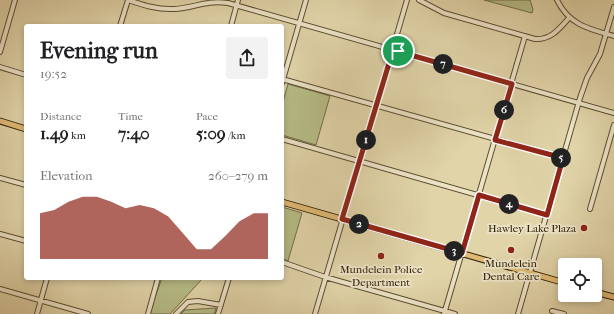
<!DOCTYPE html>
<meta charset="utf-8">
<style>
body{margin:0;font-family:"IM FELL French Canon",serif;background:#f2f2f2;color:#202124;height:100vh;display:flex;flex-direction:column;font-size:15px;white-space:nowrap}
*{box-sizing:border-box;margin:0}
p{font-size:13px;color:#757577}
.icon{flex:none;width:22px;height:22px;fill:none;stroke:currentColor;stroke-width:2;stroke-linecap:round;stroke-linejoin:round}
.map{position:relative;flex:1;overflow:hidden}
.panel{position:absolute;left:24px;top:24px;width:260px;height:256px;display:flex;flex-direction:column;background:#fff;border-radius:4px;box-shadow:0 2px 6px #0003}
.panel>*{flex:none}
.buttons{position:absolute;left:558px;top:258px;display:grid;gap:8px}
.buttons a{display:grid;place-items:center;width:44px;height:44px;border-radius:4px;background:#fff;box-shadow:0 2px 6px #0003;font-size:20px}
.pin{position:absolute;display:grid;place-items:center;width:34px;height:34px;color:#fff;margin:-17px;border:2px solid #fff;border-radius:50%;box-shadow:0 1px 4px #0007}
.km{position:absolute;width:20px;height:20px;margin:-10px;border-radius:50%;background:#222;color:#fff;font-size:11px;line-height:20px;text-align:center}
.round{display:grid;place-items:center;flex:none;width:42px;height:42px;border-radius:4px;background:#f2f2f2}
.headline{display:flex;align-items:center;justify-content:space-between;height:68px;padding:0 16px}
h1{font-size:22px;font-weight:800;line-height:30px}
.stats{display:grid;grid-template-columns:repeat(3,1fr);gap:6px;height:68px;padding:4px 16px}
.stats div{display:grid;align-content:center}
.stats b{font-size:17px;font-weight:800}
.stats small{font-size:11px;font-weight:400}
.stats p{font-size:11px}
.chart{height:112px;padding:8px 16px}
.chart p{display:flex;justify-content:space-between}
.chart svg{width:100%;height:72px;margin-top:4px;fill:#8f2418;opacity:.7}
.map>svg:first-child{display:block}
.green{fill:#b6bc86;stroke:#736e46}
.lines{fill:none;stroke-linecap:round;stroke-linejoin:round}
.minor-casing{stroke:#5c4d30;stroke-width:6}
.major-casing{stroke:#302007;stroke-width:7}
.minor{stroke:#ece3c7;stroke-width:4}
.major{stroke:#e0ba74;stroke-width:5}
.route-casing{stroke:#fff;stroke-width:8}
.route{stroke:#8f2418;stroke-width:5}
.poi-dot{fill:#8f2418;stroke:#ece3c7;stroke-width:1.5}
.labels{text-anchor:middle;stroke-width:3.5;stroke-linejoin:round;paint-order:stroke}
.poi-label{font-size:11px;fill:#302007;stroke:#ece3c7}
</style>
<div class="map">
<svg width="614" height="314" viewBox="0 0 614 314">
<rect width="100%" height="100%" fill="#e1d4a9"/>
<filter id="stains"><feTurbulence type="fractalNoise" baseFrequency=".005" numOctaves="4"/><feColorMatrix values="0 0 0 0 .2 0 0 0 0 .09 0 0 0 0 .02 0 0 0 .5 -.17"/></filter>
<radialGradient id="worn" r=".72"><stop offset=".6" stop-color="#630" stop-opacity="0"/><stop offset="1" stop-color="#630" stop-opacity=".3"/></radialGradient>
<path class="green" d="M484,0H530L533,9L532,13Z
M288,84L330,96L316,145L282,135V105Z
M282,207L302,213L288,261L282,258Z
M162,278H203L170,314H149Z
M216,308L214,314H181L185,310Z"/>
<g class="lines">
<g class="minor-casing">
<path id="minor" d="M128,0C143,5 158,10 174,9C195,8 204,0 228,3L614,113
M419,0L444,13L535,39C551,40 559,29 569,18
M557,0C569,25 589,29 614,36
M120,26L128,0
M231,26L238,0
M0,52L15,0
M0,67L26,75
M282,79L563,158
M282,83L306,0
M282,139L547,215
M0,178L26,185
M590,209L614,125
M0,234L26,241
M282,262L325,277L455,314
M0,289L88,314
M552,311L564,314
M37,314L47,278
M148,314L158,278
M176,314L188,302L198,301L221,305
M218,314L229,278
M315,314L407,0
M444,314L525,36
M518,314L580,98L587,78L600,54L614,7"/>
</g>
<g class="major-casing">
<path id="major" d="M0,121L26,129
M282,202L565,283
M595,292L614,297"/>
</g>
<use href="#minor" class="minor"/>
<use href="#major" class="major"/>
</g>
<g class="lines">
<g class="route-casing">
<path id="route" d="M393,50L512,84L495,140L563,158L547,215L479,195L462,253L342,219Z"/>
</g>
<use href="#route" class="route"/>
</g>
<g class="poi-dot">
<circle cx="584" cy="228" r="4"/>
<circle cx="511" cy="250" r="4"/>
<circle cx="381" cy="256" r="4"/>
</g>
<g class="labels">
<g class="poi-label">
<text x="576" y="232" text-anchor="end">Hawley Lake Plaza</text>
<text x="511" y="267">Mundelein<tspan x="511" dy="13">Dental Care</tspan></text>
<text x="381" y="273">Mundelein Police<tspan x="381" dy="13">Department</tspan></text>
</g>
</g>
<rect width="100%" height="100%" filter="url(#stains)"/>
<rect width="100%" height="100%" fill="url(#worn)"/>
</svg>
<div class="buttons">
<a><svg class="icon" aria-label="locate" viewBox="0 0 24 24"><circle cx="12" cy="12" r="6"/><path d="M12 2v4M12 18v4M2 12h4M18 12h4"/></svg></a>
</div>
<div class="pin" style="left:398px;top:51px;background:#1e9e55"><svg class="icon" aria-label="arrive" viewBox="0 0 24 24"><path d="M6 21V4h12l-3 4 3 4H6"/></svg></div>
<b class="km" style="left:366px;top:140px">1</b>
<b class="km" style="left:359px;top:224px">2</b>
<b class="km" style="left:454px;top:251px">3</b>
<b class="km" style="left:509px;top:204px">4</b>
<b class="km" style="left:561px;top:158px">5</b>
<b class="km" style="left:504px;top:110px">6</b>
<b class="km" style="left:443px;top:64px">7</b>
<section class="panel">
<div class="headline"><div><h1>Evening run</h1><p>19:52</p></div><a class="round"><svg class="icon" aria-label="share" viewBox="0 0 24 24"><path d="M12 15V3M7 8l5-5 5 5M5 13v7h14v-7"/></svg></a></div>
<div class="stats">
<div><p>Distance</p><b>1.49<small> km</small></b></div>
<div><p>Time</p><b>7:40</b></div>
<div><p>Pace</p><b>5:09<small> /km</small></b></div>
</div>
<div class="chart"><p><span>Elevation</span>260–279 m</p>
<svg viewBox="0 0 160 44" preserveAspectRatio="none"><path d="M0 44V16L10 14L20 9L30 6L40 6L50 9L60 13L70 11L80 13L90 18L100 28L110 38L120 38L130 30L140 21L150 16L160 16V44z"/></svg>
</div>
</section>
</div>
